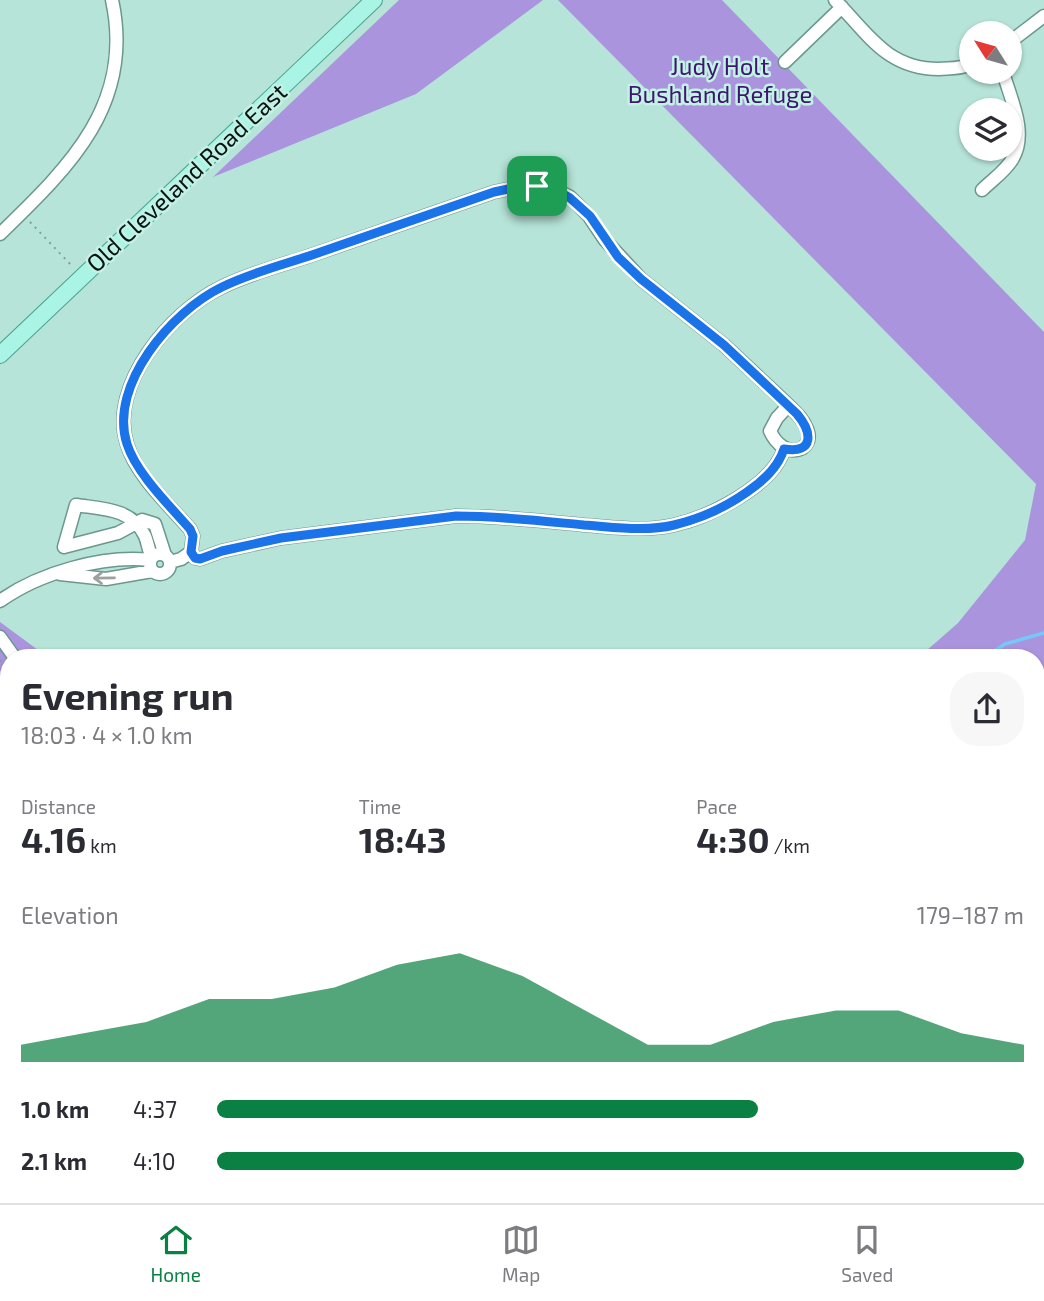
<!DOCTYPE html>
<meta charset="utf-8">
<style>
body{margin:0;font-family:"Exo 2",sans-serif;background:#f7f7f7;color:#2b2b33;height:100vh;display:flex;flex-direction:column;font-size:26px;white-space:nowrap}
*{box-sizing:border-box;margin:0}
p{font-size:23px;color:#7c7c81}
.icon{flex:none;width:38px;height:38px;fill:none;stroke:currentColor;stroke-width:2;stroke-linecap:round;stroke-linejoin:round}
.map{position:relative;flex:1;overflow:hidden}
.drawer{position:absolute;left:0px;top:649px;width:1045px;height:555px;display:flex;flex-direction:column;background:#fff;border-radius:28px 28px 0 0;box-shadow:0 2px 5px #0004}
.drawer>*{flex:none}
.needle{width:46px;rotate:307deg}
.controls{position:absolute;left:959px;top:21px;display:grid;gap:14px}
.controls a{display:grid;place-items:center;width:63px;height:63px;border-radius:50%;background:#fff;box-shadow:0 2px 5px #0004;font-size:35px}
.pin{position:absolute;display:grid;place-items:center;width:60px;height:60px;color:#fff;margin:-30px;border-radius:14px;box-shadow:0 4px 10px #0006}
.round{display:grid;place-items:center;flex:none;width:74px;height:74px;border-radius:28px;background:#f7f7f7}
.overview{display:flex;align-items:center;justify-content:space-between;height:119px;padding:0 21px}
h1{font-size:38px;font-weight:700;line-height:52px}
.metrics{display:grid;grid-template-columns:repeat(3,1fr);gap:10px;height:119px;padding:7px 21px}
.metrics div{display:grid;align-content:center}
.metrics b{font-size:35px;font-weight:700}
.metrics small{font-size:19px;font-weight:400}
.metrics p{font-size:19px}
.chart{height:196px;padding:14px 21px}
.chart p{display:flex;justify-content:space-between}
.chart svg{width:100%;height:126px;margin-top:7px;fill:#0b8043;opacity:.7}
ul{padding:0 21px;list-style:none;font-size:23px}
li{display:grid;grid-template-columns:112px 84px 1fr;align-items:center;height:52px}
li i{height:18px;border-radius:9px;background:#0b8043}
.tabs{display:flex;justify-content:space-around;align-items:center;height:98px;border-top:2px solid #e1e1e2;background:#fff;font-size:19px;color:#7c7c81}
.tabs a{display:grid;justify-items:center;gap:4px}
.tabs .on{color:#0b8043}
.map>svg:first-child{display:block}
.green{fill:#c8b5f5}
.forest{fill:#ab94de}
.lines{fill:none;stroke-linecap:round;stroke-linejoin:round}
.stream{stroke:#76c7fa;stroke-width:3.5}
.minor-casing{stroke:#6c978d;stroke-width:15}
.major-casing{stroke:#4ca18f;stroke-width:18}
.path{stroke:#7da298;stroke-width:2;stroke-dasharray:2 5;stroke-linecap:butt}
.minor{stroke:#fff;stroke-width:12}
.major{stroke:#aaf4e5;stroke-width:16}
.oneway{stroke:#9ba19f}
.route-casing{stroke:#fff;stroke-width:14}
.route{stroke:#1a73e8;stroke-width:9}
.labels{text-anchor:middle;stroke-width:5;stroke-linejoin:round;paint-order:stroke}
.park-label{font-size:24px;fill:#3d176d;stroke:#c3f1e5}
.street-label{font-size:24px;fill:#041410;stroke:#c3f1e5}
</style>
<div class="map">
<svg width="1044" height="1203" viewBox="0 0 1044 1203">
<rect width="100%" height="100%" fill="#b6e4d8"/>
<path class="green" d="M0,785L9,793V1195H424L413,1203H0Z"/>
<path class="forest" d="M399,0H543L416,94L213,177Z
M558,0H722L1044,332V1196L1036,1203H413L424,1195H1036V658H918L958,623L1025,540L1036,484Z
M0,622L49,658H9V793L0,785Z"/>
<g class="lines">
<path class="stream" d="M984,658L1005,644L1044,633
M0,680L9,684
M826,1195L834,1203"/>
<g class="minor-casing">
<path id="minor" d="M835,0C868,34 887,69 939,69C951,68 961,69 971,64
M1010,42L1044,16
M785,62L842,7
M982,190C992,180 1007,170 1013,158C1028,132 1010,98 1003,72
M0,234C68,168 135,105 112,0
M191,552L195,558L200,559L222,551L281,538L456,516C499,516 542,521 584,525C614,527 645,532 674,525C700,519 725,507 747,492C763,481 778,468 784,449
M150 564a10 10 0 1 1 20 0a10 10 0 1 1-20 0Z
M152,557C148,550 148,543 145,536C132,508 102,509 76,505L64,547L118,533L142,520L155,524L165,555
M170,562L181,559L191,552L193,536L190,529C169,505 136,475 127,444C108,385 171,311 222,287C250,273 283,265 312,255C373,234 433,213 494,192L522,186L537,185L554,189L570,197L589,216L605,240L641,279L724,345L785,402C793,410 803,418 807,429C816,451 784,462 770,431L777,418L788,406
M60,574L106,579L152,571
M0,601C39,573 102,555 150,560
M0,637L15,658"/>
</g>
<g class="major-casing">
<path id="major" d="M0,355L374,0"/>
</g>
<path class="path" d="M30,222L72,266
M0,660L9,670
M1036,673L1044,676
M1036,710L1044,704
M1036,881L1044,885
M1036,970L1044,975
M0,975L9,984
M1036,1091L1044,1089
M0,1128L9,1119
M700,1195L704,1203
M903,1195L911,1203"/>
<use href="#minor" class="minor"/>
<use href="#major" class="major"/>
</g>
<defs><path id="oneway-shaft" d="M-6 0H5M1.5-3L5.5 0L1.5 3" fill="none" stroke-width="1.6" stroke-linecap="round" stroke-linejoin="round" transform="scale(1.75)"/></defs>
<use class="oneway" href="#oneway-shaft" transform="translate(104 578) rotate(179)"/>
<g class="lines">
<g class="route-casing">
<path id="route" d="M522,186H537L554,189L570,198L590,216L618,257L641,279L724,345L797,414C812,432 815,454 784,449C778,468 763,481 747,492C726,507 699,519 674,525C645,532 614,527 584,525C542,521 499,516 456,516L281,538L222,551L200,559L195,558L191,552L193,536L190,529C170,506 136,473 127,444C108,385 172,311 222,287C250,273 282,265 312,255C373,234 433,213 494,192Z"/>
</g>
<use href="#route" class="route"/>
</g>
<g class="labels">
<g class="park-label">
<text x="720" y="75">Judy Holt<tspan x="720" dy="28">Bushland Refuge</tspan></text>
</g>
<g class="street-label">
<text transform="translate(187 178) rotate(-43)" y="8">Old Cleveland Road East</text>
</g>
</g>
</svg>
<div class="controls">
<a><svg class="needle" viewBox="-14 -14 28 28"><path d="M0-13l5 13h-10z" fill="#e53935"/><path d="M0 13l5-13h-10z" fill="#7c7c81"/></svg></a>
<a><svg class="icon" aria-label="layers" viewBox="0 0 24 24"><path d="M12 4l9 5-9 5-9-5zM3 14l9 5 9-5"/></svg></a>
</div>
<div class="pin" style="left:537px;top:186px;background:#1e9e55"><svg class="icon" aria-label="arrive" viewBox="0 0 24 24"><path d="M6 21V4h12l-3 4 3 4H6"/></svg></div>
<section class="drawer">
<div class="overview"><div><h1>Evening run</h1><p>18:03 · 4 × 1.0 km</p></div><a class="round"><svg class="icon" aria-label="share" viewBox="0 0 24 24"><path d="M12 15V3M7 8l5-5 5 5M5 13v7h14v-7"/></svg></a></div>
<div class="metrics">
<div><p>Distance</p><b>4.16<small> km</small></b></div>
<div><p>Time</p><b>18:43</b></div>
<div><p>Pace</p><b>4:30<small> /km</small></b></div>
</div>
<div class="chart"><p><span>Elevation</span>179–187 m</p>
<svg viewBox="0 0 160 44" preserveAspectRatio="none"><path d="M0 44V38L10 34L20 30L30 22L40 22L50 18L60 10L70 6L80 14L90 26L100 38L110 38L120 30L130 26L140 26L150 34L160 38V44z"/></svg>
</div>
<ul>
<li><b>1.0 km</b>4:37<i style="width:67%"></i></li>
<li><b>2.1 km</b>4:10<i style="width:100%"></i></li>
</ul>
</section>
</div>
<nav class="tabs">
<a class="on"><svg class="icon" aria-label="home" viewBox="0 0 24 24"><path d="M3 11l9-7 9 7M6 9v11h12V9"/></svg>Home</a>
<a><svg class="icon" aria-label="map" viewBox="0 0 24 24"><path d="M3 6l6-2 6 2 6-2v14l-6 2-6-2-6 2zM9 4v14M15 6v14"/></svg>Map</a>
<a><svg class="icon" aria-label="saved" viewBox="0 0 24 24"><path d="M7 4h10v16l-5-4-5 4z"/></svg>Saved</a>
</nav>
